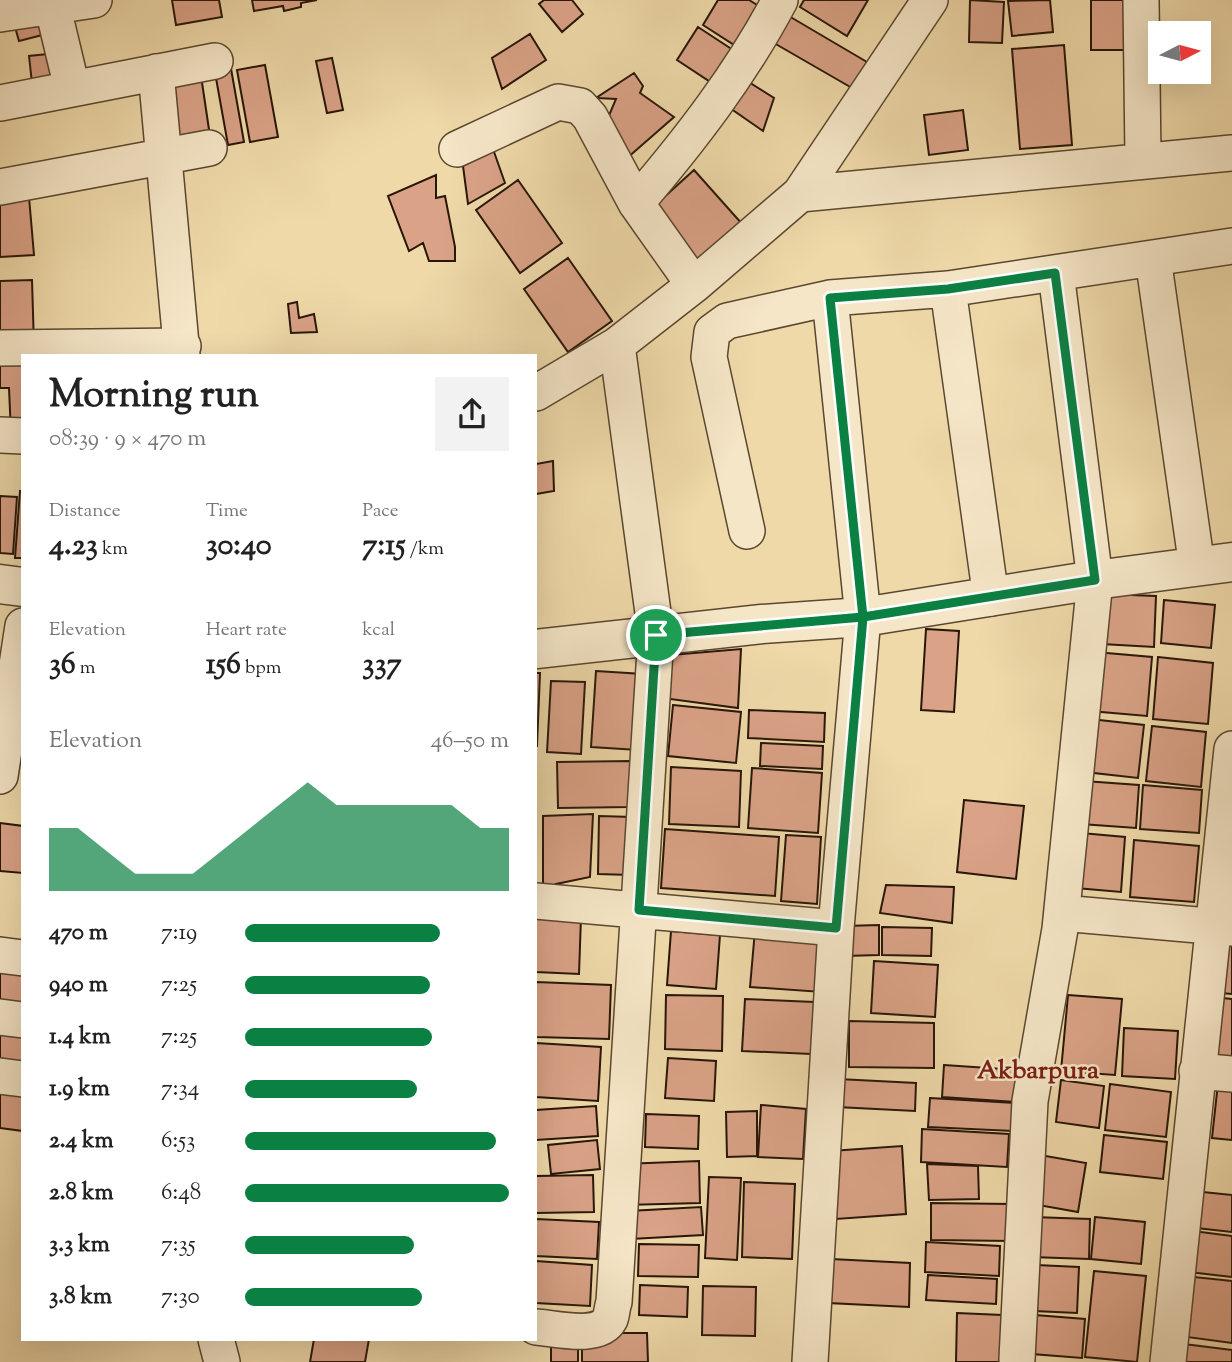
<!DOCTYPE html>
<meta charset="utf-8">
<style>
body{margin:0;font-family:"Sorts Mill Goudy",serif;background:#f2f2f2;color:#222;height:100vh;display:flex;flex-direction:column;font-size:26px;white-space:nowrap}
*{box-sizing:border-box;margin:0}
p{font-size:23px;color:#767676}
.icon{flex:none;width:38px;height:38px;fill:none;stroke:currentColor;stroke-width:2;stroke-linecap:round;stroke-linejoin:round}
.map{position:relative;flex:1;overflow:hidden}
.details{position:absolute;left:21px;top:354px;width:516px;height:987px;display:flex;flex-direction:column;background:#fff;border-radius:0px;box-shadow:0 7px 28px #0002}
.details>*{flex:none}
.needle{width:46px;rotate:84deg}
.fabs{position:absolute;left:1148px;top:21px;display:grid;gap:14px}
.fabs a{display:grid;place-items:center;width:63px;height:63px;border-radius:0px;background:#fff;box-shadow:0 7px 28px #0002;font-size:35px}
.pin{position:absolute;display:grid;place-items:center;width:60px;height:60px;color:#fff;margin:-30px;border:4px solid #fff;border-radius:50%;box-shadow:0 2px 7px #0007}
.round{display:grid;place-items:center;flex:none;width:74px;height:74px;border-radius:0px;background:#f2f2f2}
.headline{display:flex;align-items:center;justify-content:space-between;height:119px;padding:0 28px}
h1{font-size:38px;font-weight:700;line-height:52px}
.metrics{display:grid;grid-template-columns:repeat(3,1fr);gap:10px;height:119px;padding:7px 28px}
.metrics div{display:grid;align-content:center}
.metrics b{font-size:30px;font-weight:700}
.metrics small{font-size:19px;font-weight:400}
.metrics p{font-size:19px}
.chart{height:196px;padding:14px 28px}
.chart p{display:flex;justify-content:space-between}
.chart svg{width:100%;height:126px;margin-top:7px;fill:#0b8043;opacity:.7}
ul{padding:0 28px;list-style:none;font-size:23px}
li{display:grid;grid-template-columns:112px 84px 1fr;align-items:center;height:52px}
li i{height:18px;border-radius:9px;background:#0b8043}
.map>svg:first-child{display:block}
.building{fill:#daa287;stroke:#281608;stroke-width:2}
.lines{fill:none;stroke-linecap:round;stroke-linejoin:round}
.minor-casing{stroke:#5a4730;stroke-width:38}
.tertiary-casing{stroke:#5a4730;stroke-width:41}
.minor{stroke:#f5e6c7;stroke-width:35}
.tertiary{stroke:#f5e6c7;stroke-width:38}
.route-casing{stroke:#fff;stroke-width:14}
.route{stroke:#0b8043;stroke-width:9}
.labels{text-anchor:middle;stroke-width:5;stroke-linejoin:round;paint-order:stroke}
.neighbourhood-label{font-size:26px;font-weight:bold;fill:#7a1f14;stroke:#f5e6c7}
</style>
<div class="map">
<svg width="1232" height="1362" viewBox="0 0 1232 1362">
<rect width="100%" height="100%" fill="#efd9a9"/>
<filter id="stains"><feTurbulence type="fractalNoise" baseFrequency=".00286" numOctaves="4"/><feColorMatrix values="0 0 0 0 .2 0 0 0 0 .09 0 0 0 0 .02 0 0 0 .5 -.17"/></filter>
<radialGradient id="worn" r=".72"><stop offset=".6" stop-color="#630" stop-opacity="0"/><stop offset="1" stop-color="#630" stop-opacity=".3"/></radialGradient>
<path class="building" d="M172,0H219L222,17L176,25Z
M252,0H317L301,3V7L284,11L283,6L254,11Z
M544,0H572L583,14L562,32L539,4Z
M718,0H749L767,11L742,50L703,25Z
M804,0H868L847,36L800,7Z
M970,0L1004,2L1002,43L969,42Z
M1050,0L1053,32L1012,36L1008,1Z
M1091,0H1136V50H1091Z
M43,11L50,33L19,41L13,20Z
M782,12L867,62L852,88L767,39Z
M698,27L733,50L712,83L677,60Z
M530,34L546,60L502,89L492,58Z
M1064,45L1072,145L1020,149L1012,49Z
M57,53L61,88L33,92L29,56Z
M332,58L343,110L327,113L316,61Z
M230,63L244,142L228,145L214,67Z
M265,65L278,137L250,142L237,70Z
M200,69L211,143L172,149L161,75Z
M634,73L643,86L640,93L674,117L626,159L605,125L616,99L596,98Z
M744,79L774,98L763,131L727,106Z
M963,110L968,150L929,155L924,115Z
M493,149L505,183L468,204L463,166Z
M694,170L743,225L698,265L650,210Z
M436,175V198L445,196L455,247V261H429L423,243L409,251L388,196Z
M518,180L562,243L520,273L476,210Z
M29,197L34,255L0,257V201Z
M568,258L612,321L568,352L524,289Z
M32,280L34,346H0V281Z
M297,302L299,318L314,314L317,332L291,333L288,304Z
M0,353L23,355V433H11L9,388H0Z
M553,461L554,491L536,494V464Z
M20,491L23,492V558H15Z
M0,496L17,497L13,554L0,553Z
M1104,594L1156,596L1154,647L1102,644Z
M1164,600L1215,605L1211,648L1161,643Z
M926,629L959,631L954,712L921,710Z
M741,649L738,708L655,697L659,656Z
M1095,652L1152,657L1147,716L1090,711Z
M1158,657L1213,663L1208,724L1153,719Z
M596,671L643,674L638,750L591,747Z
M536,673H540L537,746H536Z
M551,681L585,682L581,754L547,752Z
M673,705L741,712L736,763L668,756Z
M749,710L825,713L824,742L748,738Z
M1090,719L1144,725L1138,778L1085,772Z
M1152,726L1206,732L1201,787L1146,781Z
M761,743L823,746L822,769L760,766Z
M630,761V807L558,808L557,762Z
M671,767L741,771L739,827L669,824Z
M752,768L822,773L818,833L748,828Z
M1084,781L1139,785L1136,828L1081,824Z
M1143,785L1202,790L1199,833L1140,829Z
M964,800L1024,806L1016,879L957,872Z
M593,814L590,877L556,884L559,889L543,886V816Z
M599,816L632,817L631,875L598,874Z
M0,823L23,826V873L0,871Z
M665,829L779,837L775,896L661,888Z
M1081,833L1125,837L1121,892L1076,888Z
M786,835L821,837L817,904L781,901Z
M1134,840L1199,846L1194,902L1130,897Z
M886,885L954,887L952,923L880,913Z
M536,914L581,917L579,974L536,972Z
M879,925V955L845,956L844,926Z
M882,927L932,928L931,956L882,955Z
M755,930L827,936L822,992L750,987Z
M671,931L720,935L716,989L667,985Z
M1232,933V994L1210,992Z
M874,961L938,965L935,1017L871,1013Z
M0,963L23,966V1018L0,1015Z
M536,982L611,985L609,1039L536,1037Z
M666,995L723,996L722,1051L665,1049Z
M1068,995L1122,999L1115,1075L1061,1071Z
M1213,997L1232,999V1060L1206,1056Z
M745,999L814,1002L811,1054L742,1051Z
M849,1021L934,1023V1068L849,1067Z
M0,1024L23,1026V1076L0,1073Z
M1124,1028L1178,1031L1175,1079L1122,1076Z
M536,1043L601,1047L598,1101L536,1097Z
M668,1058L716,1061L714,1101L665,1098Z
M944,1065L1018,1070L1016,1102L942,1097Z
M1219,1074L1232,1076V1140L1212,1138Z
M838,1079L916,1083L915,1111L837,1107Z
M1061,1080L1104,1086L1099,1128L1056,1122Z
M1110,1084L1171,1092L1166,1137L1105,1130Z
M0,1085L23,1088V1131L0,1128Z
M930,1098L1015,1103L1013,1131L928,1127Z
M761,1105L806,1109L803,1159L758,1157Z
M596,1106L598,1136L536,1140V1110Z
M757,1111V1156L727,1157L726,1112Z
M646,1114L699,1116L698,1149L645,1147Z
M922,1129L1009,1134L1007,1167L921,1162Z
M1104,1135L1167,1142L1163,1179L1100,1172Z
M597,1140L600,1169L551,1174L548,1145Z
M902,1146L906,1214L836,1219L831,1151Z
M1034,1154L1086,1163L1078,1212L1027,1203Z
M699,1161L700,1203L625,1205L623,1164Z
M927,1164L978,1166L979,1199L929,1200Z
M593,1175L594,1212L536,1213V1176Z
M709,1177L741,1178L737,1260L705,1258Z
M744,1182L795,1184L792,1259L742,1257Z
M1193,1191L1232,1195V1232L1188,1227Z
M931,1203L1012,1204V1241L931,1240Z
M701,1207L703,1235L631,1239L629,1211Z
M1033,1217L1090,1219L1089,1259L1031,1257Z
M1095,1217L1145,1222L1141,1264L1091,1259Z
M536,1219L599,1222L597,1259L536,1256Z
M1193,1231L1232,1236V1277L1189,1272Z
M926,1242L1000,1246L999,1276L925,1272Z
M639,1244L699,1245L698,1277L638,1276Z
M831,1259L910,1263L909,1307L828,1303Z
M536,1261L592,1265L590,1306L536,1303Z
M1036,1265L1079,1267L1077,1313L1034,1311Z
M1094,1271L1146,1276L1137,1362L1085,1357Z
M928,1275L997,1279L996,1304L926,1300Z
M1194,1277L1232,1281V1343L1187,1337Z
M640,1285L688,1287L687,1317L639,1315Z
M703,1286L756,1287L755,1336L702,1335Z
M957,1313L1002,1315L1000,1362H956Z
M1035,1315L1085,1319L1082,1358L1032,1354Z
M582,1333H647L648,1362H582Z
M551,1337H578V1362H551Z
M314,1339H369L365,1362H310Z
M1184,1344L1232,1350V1362H1182Z"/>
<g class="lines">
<g class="minor-casing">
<path id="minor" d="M51,0L72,88
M1141,0L1143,159
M0,14L94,0
M156,72L182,355
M0,103L215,61
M457,149L558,102L580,106L590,117L636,203L694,285
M0,187L209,148
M800,194L1232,153
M636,203C690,140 741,74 780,0
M1153,258L1197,567
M948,289L991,598
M0,348L183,346
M536,393L617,345L694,285L800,194L930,0
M0,435L23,436
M747,531L709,357L712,332L727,321L830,298L948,289L1232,246
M0,776L23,626
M536,901L836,928
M1062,913L1232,928
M0,955L23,958
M0,1017L23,1020
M1197,1071L1232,1074
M0,1076L23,1079
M536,1327C554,1328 599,1340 610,1319C612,1314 612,1307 614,1302L656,635L617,345
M216,1339L222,1362
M1017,1359L1030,1101L1060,929L1095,580L1056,273
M810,1362L836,928L863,617L830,298
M1168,1362L1232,749"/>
</g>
<g class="tertiary-casing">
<path id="tertiary" d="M0,584L23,587
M536,649L762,624L863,617L1095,580L1232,562"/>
</g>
<use href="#minor" class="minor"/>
<use href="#tertiary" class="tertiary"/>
</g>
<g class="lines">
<g class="route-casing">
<path id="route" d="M656,635L863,617L1095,580L1055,273L948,289L830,298L863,617L836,928L639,910L656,635"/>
</g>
<use href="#route" class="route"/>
</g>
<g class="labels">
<g class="neighbourhood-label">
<text x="1038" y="1078">Akbarpura</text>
</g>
</g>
<rect width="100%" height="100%" filter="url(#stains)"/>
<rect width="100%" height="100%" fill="url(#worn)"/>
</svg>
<div class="fabs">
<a><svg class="needle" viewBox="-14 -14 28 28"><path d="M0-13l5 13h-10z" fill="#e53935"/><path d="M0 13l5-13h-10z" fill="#767676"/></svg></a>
</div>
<div class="pin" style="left:656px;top:635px;background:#1e9e55"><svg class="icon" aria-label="arrive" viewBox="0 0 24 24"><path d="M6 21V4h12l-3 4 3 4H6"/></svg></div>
<section class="details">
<div class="headline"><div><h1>Morning run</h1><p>08:39 · 9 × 470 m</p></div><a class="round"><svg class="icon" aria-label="share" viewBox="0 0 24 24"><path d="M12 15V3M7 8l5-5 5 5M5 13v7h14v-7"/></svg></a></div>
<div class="metrics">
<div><p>Distance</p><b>4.23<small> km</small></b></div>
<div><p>Time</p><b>30:40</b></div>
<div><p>Pace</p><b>7:15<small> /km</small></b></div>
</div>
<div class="metrics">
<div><p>Elevation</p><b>36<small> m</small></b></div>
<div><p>Heart rate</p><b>156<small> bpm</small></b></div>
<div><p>kcal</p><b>337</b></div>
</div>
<div class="chart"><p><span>Elevation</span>46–50 m</p>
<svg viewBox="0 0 160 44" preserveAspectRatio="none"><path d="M0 44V22L10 22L20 30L30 38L40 38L50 38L60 30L70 22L80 14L90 6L100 14L110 14L120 14L130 14L140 14L150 22L160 22V44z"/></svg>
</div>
<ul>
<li><b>470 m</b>7:19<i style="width:74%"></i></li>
<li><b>940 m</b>7:25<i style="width:70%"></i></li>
<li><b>1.4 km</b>7:25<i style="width:71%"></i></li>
<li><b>1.9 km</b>7:34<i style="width:65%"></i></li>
<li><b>2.4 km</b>6:53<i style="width:95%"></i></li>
<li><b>2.8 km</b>6:48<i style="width:100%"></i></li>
<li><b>3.3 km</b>7:35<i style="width:64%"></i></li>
<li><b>3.8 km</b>7:30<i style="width:67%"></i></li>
</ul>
</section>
</div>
